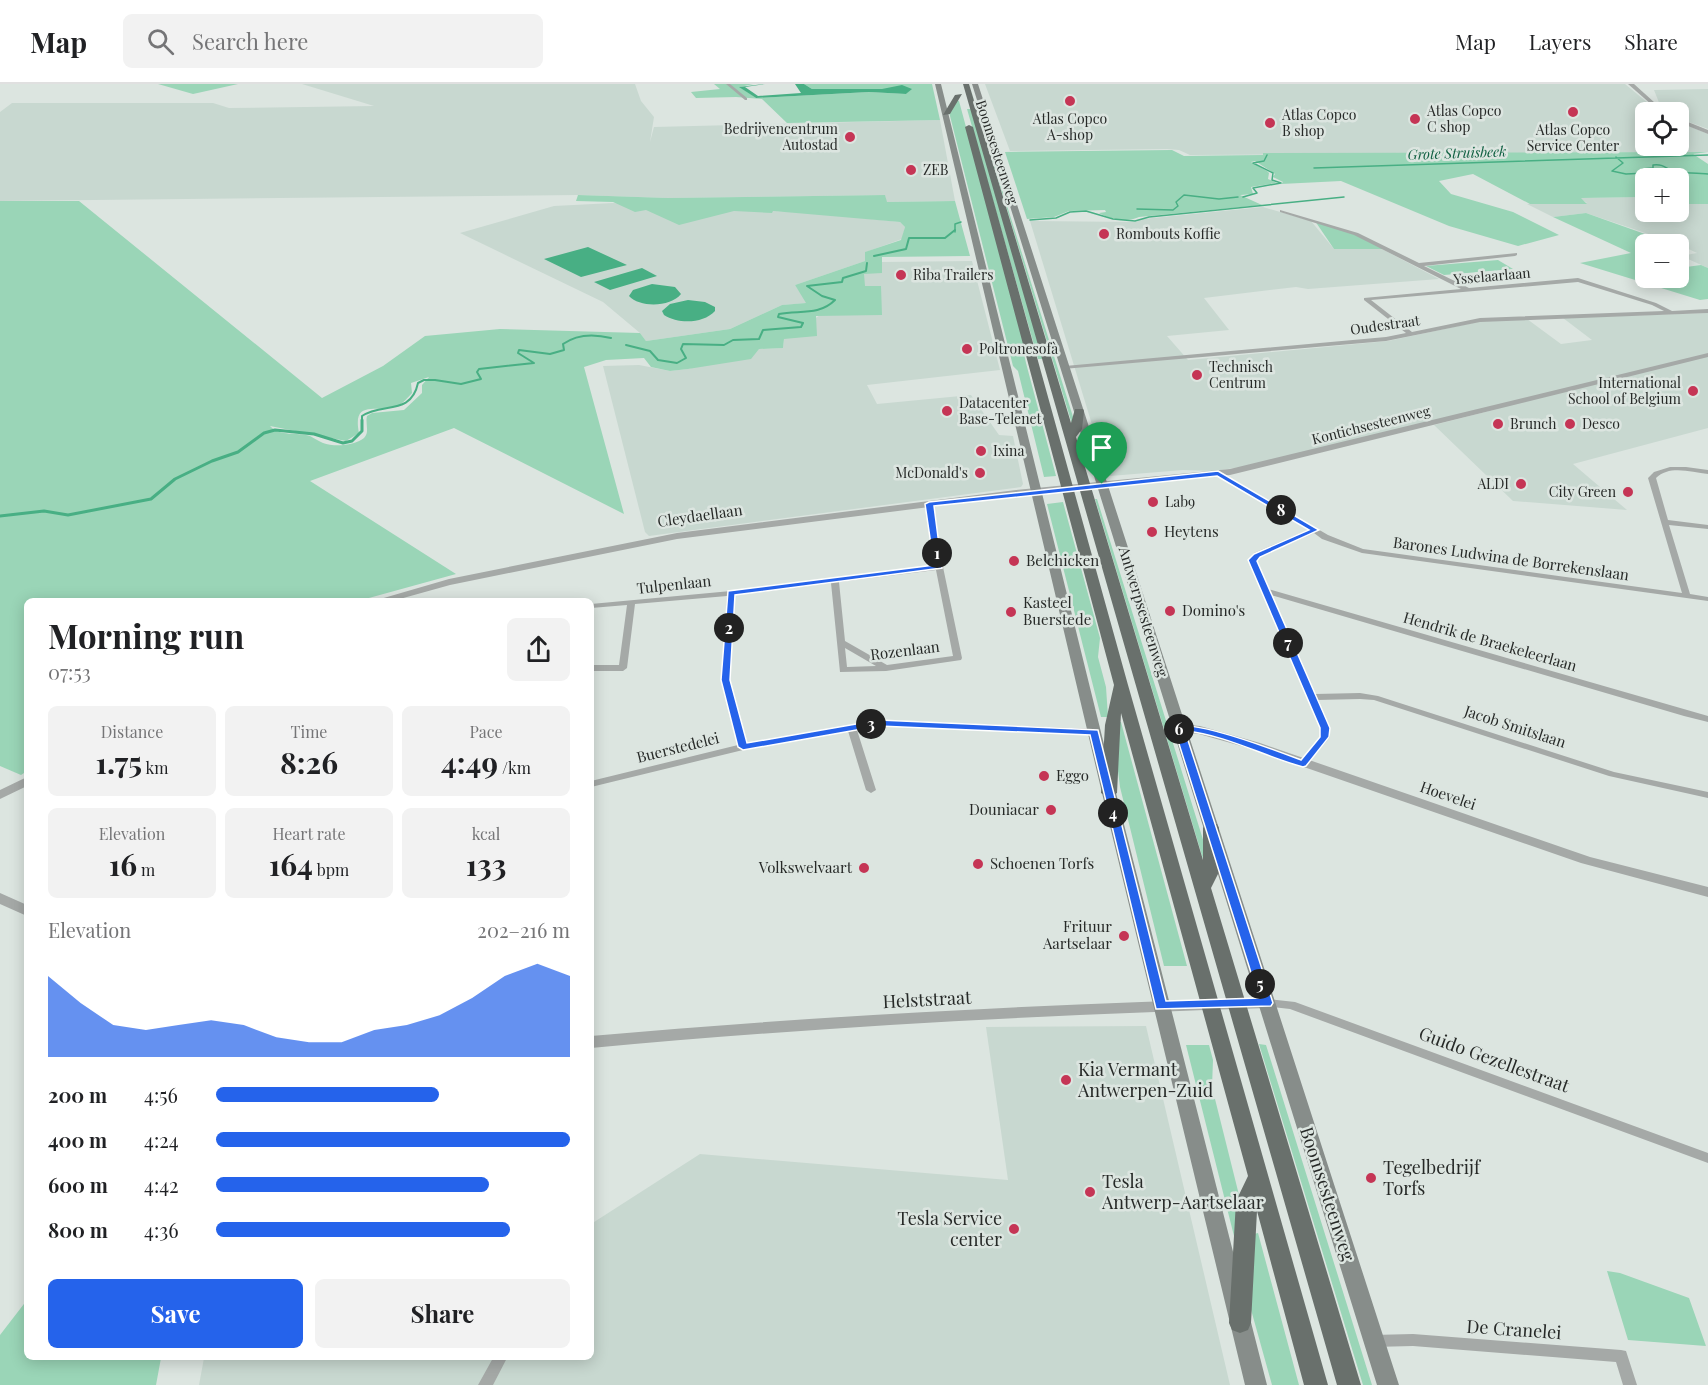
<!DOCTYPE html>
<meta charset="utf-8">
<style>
body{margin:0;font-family:"Playfair Display",serif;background:#f2f2f2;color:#202124;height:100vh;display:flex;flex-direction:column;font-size:22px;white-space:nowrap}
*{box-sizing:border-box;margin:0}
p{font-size:20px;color:#757577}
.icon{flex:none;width:33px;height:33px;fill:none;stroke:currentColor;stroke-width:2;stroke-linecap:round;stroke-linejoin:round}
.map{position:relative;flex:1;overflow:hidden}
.side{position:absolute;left:24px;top:514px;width:570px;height:762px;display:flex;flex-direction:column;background:#fff;border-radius:9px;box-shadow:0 3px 15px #0003}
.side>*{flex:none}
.fabs{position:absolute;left:1635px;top:18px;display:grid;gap:12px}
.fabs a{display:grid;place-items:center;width:54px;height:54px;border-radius:9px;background:#fff;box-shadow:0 3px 15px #0003;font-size:30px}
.pin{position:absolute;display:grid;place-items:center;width:51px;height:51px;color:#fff;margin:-62px -26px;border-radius:50% 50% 50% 0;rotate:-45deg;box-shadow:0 0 6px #0007}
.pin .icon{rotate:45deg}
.km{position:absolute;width:30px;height:30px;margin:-15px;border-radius:50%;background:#222;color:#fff;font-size:16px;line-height:30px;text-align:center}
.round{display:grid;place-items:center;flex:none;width:63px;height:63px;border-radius:9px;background:#f2f2f2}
.summary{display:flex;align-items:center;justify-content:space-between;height:102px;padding:0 24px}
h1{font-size:33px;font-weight:700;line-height:45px}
.figures{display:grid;grid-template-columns:repeat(3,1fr);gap:9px;height:102px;padding:6px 24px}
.figures div{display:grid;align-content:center;border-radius:9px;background:#f2f2f2;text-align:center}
.figures b{font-size:30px;font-weight:700}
.figures small{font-size:16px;font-weight:400}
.figures p{font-size:16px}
.chart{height:168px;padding:12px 24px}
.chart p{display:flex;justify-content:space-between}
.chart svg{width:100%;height:108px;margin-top:6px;fill:#2563eb;opacity:.7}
.action{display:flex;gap:12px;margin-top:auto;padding:12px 24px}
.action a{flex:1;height:69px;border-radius:9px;background:#2563eb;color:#fff;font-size:24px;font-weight:700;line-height:69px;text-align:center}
.action a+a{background:#f2f2f2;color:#202124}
ul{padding:0 24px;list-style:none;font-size:20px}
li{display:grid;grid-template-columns:96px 72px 1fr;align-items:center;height:45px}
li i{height:15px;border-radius:8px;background:#2563eb}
header{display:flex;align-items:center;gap:36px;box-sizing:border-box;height:84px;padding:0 30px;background:#fff;border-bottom:2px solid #e0e0e0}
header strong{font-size:28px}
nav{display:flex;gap:33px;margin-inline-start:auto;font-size:21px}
.search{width:420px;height:54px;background:#f2f2f2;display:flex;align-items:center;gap:15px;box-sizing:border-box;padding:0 21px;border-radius:9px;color:#757577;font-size:22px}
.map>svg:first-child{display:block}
.built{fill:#c8d8d0}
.green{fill:#9ad5b7;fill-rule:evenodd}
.water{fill:#48af84}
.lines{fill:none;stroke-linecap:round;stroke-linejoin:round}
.stream-far2{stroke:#48af84;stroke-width:1.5}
.stream-far1{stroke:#48af84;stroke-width:2}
.stream{stroke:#48af84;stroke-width:3}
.minor{fill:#a5a9a7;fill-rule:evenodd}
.tertiary{fill:#a5a9a7;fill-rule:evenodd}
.secondary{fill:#878d8a;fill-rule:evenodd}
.trunk{fill:#69706c;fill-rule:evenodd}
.route{fill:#2563eb;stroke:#fff;stroke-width:1.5;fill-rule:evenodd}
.poi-dot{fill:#c53555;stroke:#dce5e0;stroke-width:2}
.labels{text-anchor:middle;stroke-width:5;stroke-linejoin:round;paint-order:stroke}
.far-poi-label{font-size:14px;fill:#272a28;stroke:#dce5e0;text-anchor:start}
.far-street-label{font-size:14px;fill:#272a28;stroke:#dce5e0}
.far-water-label{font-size:14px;font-style:italic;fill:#106042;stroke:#dce5e0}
.street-label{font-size:15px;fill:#272a28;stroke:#dce5e0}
.poi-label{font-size:15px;fill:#272a28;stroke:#dce5e0;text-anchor:start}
.near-street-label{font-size:18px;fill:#272a28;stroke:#dce5e0}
.near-poi-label{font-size:18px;fill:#272a28;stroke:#dce5e0;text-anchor:start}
</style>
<header>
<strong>Map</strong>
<div class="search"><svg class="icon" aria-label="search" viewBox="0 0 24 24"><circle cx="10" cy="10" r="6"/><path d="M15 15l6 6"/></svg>Search here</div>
<nav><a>Map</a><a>Layers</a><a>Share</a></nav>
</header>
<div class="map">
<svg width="1708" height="1301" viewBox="0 0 1708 1301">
<rect width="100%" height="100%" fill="#dce5e0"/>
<path class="built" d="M302,0H635L641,17L654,33L650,58L654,43L940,36L955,117L886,118L885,111L668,114L578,111L0,117V28L12,19H213L229,24L374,22Z
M985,0H1625L1659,28H1646V62H1678L1679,38L1708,50V68L1190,71L1179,66L1167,65L1010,67Z
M1708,5V45L1686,37L1679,32L1678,28H1672L1660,21L1654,6Z
M1645,113L1646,128H1678L1679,120H1708V184L1688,175L1686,171L1697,169L1678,160L1586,129L1553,133L1527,120L1587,119L1580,114Z
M613,119L812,129L900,138L905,143L902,155L866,168L865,177L795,201L807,219L782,221L730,245L646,257L640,249L603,218L460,149L554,122Z
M1263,123L1311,137L1334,165H1382L1439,195L1308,205L1296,203L1204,214L1229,246L1167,252L1188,276L1388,257L1482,237L1527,235L1561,260L1592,256L1563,234L1708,229V344L1573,380L1627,426L1513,417L1434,341L1501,324L1242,383L1213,387L1183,386L1110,392L1104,380L1030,137L1136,138L1143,135Z
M972,177L1000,286L867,301L877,320L971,311L999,351L1013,352L1023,400L1021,403L649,452L645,448L603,282L639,281L670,287L688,285L759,265L783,264L784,255L864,202V189H882V178Z
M1146,942L1230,1301H199L204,1274H591V1140L700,1070L1008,1096L986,943Z"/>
<path class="green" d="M158,0H238L193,10Z
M714,0H753L740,3L756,14L869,8L906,10L911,5H812L804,0H932L940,36L787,39L762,15L736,13L696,14L691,8L720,5Z
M969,0L1074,336L1072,340Z
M957,16L959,17L1027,270H1024L1026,279L1056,392L1044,393L1018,287L1013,282L949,28Z
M967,25H971L1043,275H1038Z
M1172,66L1184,72L1263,71V69L1708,68L1693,70L1708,80V120H1679L1678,94H1646L1645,113L1581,114L1587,120H1530L1473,90L1439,97L1451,110L1513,128L1559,151L1518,162L1449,142L1341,97L1281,100L1283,98L1273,93L1275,90L1255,77L1251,78L1267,87L1269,89L1268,95L1277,99L1251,103L1253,110L1240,111L1262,121L1139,133C1127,139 1110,135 1099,129L1106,128L1105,126L1069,127L1054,133L1027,135L1005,68Z
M578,111L668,114L885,111L887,118L955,117L970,172L882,173V189L864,190L865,202H881L882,231L816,232L817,252L784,255L783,264L759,265L751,275L688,285L670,287L651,283L644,274L606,276L584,283L624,430L454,344L310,397L456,490L358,517L27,518V687L21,691L0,682V117H79L322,314L383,282L425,252L500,245L640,249L646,257L730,245L782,221L806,219L795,201L865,177V168L901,156L905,143L900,138L773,127L772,129L734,127L679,141L646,126L635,128L613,118L576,117ZM429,293L422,301V309L404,326L372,329L367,332C365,340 370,348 364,354C354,362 334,363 323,359C318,357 314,354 310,352C296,348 281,353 270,342L346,357L359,349C352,314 377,330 397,322C403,320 408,313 412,309L411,299Z
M1586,129L1673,160H1646V194H1678L1679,184L1701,181L1708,184V215L1700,216L1580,179L1631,169L1553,133Z
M1315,137L1356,150L1386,165H1334Z
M1498,176L1513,185L1444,191L1426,182Z
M1095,415H1097L1205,762L1203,775Z
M1063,418L1100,554L1098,573L1106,603L1108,633H1101L1047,420Z
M1118,638H1121L1187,882H1164L1120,703L1116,671Z
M1259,960L1266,961L1372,1301H1363Z
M1186,961H1209L1213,976L1212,1003L1241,1119L1235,1156Z
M1258,1149L1299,1301H1272L1250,1222L1254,1150Z
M1607,1187L1620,1189L1689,1214L1706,1262L1628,1256Z
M27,1216V1274H161L156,1301H0V1251Z"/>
<path class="water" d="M765,0L745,3L758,12L801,9L795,0H804L812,5H882L902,1L912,5L906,10L869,8L756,14L739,3Z
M588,163L627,181L581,193L544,175Z
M642,184L657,192L610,206L594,198Z
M652,200L675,203L681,210C671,223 640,224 629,212L633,206Z
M688,216L705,218L715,223V227C703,240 678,240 664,231L662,227L670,220Z"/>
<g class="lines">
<path class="stream-far2" d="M1616,73L1623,79L1612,87L1626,90L1646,89L1642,85L1653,84V81C1663,80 1664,83 1672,87C1679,90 1698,88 1708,90
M1314,84L1708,71
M1243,113L1257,109L1253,104L1281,99L1272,96L1273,89L1253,79L1264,77L1267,71
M1137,125L1173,126L1178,122L1176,118L1184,111L1219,115L1238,113
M1030,136L1056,134L1070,128L1086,127L1113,135L1135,137L1149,133L1344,113
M955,148V140L961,138"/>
<path class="stream-far1" d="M874,172L906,165L909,154H945L955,146
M626,261L650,267L658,276L677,279L686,274L681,265L683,260L724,261L733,256L759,255L763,246L801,243L803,239L778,233L779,230C799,226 819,232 835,216L822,212L807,202L842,198L843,194L866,187L867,179
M362,337V332C382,318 411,332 418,299L424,296H435L461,300L481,295L477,288L479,285L534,279L518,269L519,266L550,270L564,266L563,260C577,250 595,250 611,254"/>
<path class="stream" d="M0,432L44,427L68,431L151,415L175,395L212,377L238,368L264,349L275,346L314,350L343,359L352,357L362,347V336"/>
<path class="minor" d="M726,0H730L747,14V16H745Z
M1280,126L1358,149L1419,179L1517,169V171L1515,172L1424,182L1469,204L1578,194L1656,219L1672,227L1708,225V229L1480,238L1386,257L1063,285L1062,284L1065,282L1386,253L1406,249L1364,216V214L1461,205L1354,151L1280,128ZM1578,198L1652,221L1664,227L1480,234L1412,248L1371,216Z
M1670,383H1686L1708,386V390C1691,388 1669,381 1656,394L1668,436L1708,441V445L1669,441L1690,510L1708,513V517L1362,469L1322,455L1314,449L1260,473L1256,476L1268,505L1708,632V638L1684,632L1271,511L1315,610L1360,609L1378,612L1614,688L1708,708V714L1609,692L1374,616L1360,615L1317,616L1329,644L1330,653L1306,682H1300L1298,680L1300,678L1320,653L1321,644L1248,476L1254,469L1308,446L1216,390V388H1220L1328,451L1363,465L1682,509L1648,394L1654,388Z
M926,418H932L933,420L943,483L962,574L961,576L886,587L840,588L831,499L735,511L730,596L747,660L879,636L1094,645L1098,648L1097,650L879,642L857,646L876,706L871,709L866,706L848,647L743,666L591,703V697L738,661L722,596L727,512L635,520L627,584L623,587H591V581H619L627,521L591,524V520L731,507L935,481L925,420ZM936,486L953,572L887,581L845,557L839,498ZM845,564L876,582L847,583Z
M1267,915L1295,918L1708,1069V1079L1290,925L1263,922L1261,919L1263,916Z
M1413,1250L1621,1266L1626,1267L1637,1301H1623L1616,1278L1413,1262L1373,1263L1368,1261L1366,1257L1368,1253L1373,1251Z
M493,1274H507L493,1301H478Z"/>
<path class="tertiary" d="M1628,0H1634L1665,28H1660Z
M1678,34L1708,46V50L1678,38Z
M1708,269V273L1230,391L1016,412L677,455L450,501L389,518H370L449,495L677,449L1016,406L1230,385Z
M1179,640L1200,642L1260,659L1590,773L1708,803V813L1581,779L1252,665L1199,650L1175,647L1173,644L1175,641Z
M27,693V702L0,715V706Z
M0,809L27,821V832L0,820Z
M1267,914L1272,915L1274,919L1272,923L1267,924C1041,931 816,943 591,964V952C816,932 1041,920 1267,914Z"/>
<path class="secondary" d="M935,0H941L1116,709L1267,1301H1245L1102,709Z
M972,0H978L1399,1301H1377Z"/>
<path class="trunk" d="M963,0H969L1071,339L1075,325H1083L1084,327L1082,345L1076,353L1203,776V744L1205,740H1217L1219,744V788L1211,804L1361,1301H1337Z
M962,10L950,30L943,31L955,11Z
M969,41L973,43L1128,601L1328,1301H1304L1257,1127L1251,1239L1248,1246L1240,1249L1232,1246L1229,1239L1236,1117L1248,1092L1121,629L1117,709L1109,714L1101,709L1105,641L1114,601L965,43Z"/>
</g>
<path class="route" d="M1218,387L1319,446L1260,473L1257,477L1330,644L1329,653L1306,682L1303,683C1263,672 1226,651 1185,647L1273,919L1271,922L1156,925L1090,651L879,642L743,666L738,663L721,596L728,507L934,481L925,420L929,418ZM1217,392L1309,446L1254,470L1248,476L1320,644V653L1301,676C1280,668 1190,633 1174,644L1259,914L1166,917L1098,646L879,636L747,659L730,596L735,511L942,484L934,422Z"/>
<g class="poi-dot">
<circle cx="1070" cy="17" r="6"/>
<circle cx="1573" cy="28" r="6"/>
<circle cx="1415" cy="35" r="6"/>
<circle cx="1270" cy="39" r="6"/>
<circle cx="850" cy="53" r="6"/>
<circle cx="911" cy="86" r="6"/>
<circle cx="1104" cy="150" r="6"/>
<circle cx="901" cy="191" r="6"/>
<circle cx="967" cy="265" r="6"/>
<circle cx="1197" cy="291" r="6"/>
<circle cx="1693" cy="307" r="6"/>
<circle cx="947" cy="327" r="6"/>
<circle cx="1498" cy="340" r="6"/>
<circle cx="1570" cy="340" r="6"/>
<circle cx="981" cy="367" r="6"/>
<circle cx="980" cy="389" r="6"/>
<circle cx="1521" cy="400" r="6"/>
<circle cx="1628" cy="408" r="6"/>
<circle cx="1153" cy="418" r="6"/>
<circle cx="1152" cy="448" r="6"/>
<circle cx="1014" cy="477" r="6"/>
<circle cx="1170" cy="527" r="6"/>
<circle cx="1011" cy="528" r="6"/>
<circle cx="1044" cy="692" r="6"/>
<circle cx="1051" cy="726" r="6"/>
<circle cx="978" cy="780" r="6"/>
<circle cx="864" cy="784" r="6"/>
<circle cx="1124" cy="852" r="6"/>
<circle cx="1066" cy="996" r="6"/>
<circle cx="1371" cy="1094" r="6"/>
<circle cx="1090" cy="1108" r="6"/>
<circle cx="1014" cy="1145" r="6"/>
</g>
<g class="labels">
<g class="far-poi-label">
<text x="1427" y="32">Atlas Copco<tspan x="1427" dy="16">C shop</tspan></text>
<text x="1282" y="36">Atlas Copco<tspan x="1282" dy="16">B shop</tspan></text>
<text x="1070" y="40" text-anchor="middle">Atlas Copco<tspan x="1070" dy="16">A-shop</tspan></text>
<text x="838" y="50" text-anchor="end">Bedrijvencentrum<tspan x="838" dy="16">Autostad</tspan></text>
<text x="1573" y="51" text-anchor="middle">Atlas Copco<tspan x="1573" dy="16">Service Center</tspan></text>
<text x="923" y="91">ZEB</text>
<text x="1116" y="155">Rombouts Koffie</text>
<text x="913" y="196">Riba Trailers</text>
<text x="979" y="270">Poltronesofà</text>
<text x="1209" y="288">Technisch<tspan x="1209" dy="16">Centrum</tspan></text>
<text x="1681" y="304" text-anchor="end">International<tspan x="1681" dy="16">School of Belgium</tspan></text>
<text x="959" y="324">Datacenter<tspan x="959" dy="16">Base-Telenet</tspan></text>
<text x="1510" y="345">Brunch</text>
<text x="1582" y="345">Desco</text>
<text x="993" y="372">Ixina</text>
<text x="968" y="394" text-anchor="end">McDonald's</text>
<text x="1509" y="405" text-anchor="end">ALDI</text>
<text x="1616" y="413" text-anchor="end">City Green</text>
<text x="1165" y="423">Lab9</text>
</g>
<g class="far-street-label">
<text transform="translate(997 68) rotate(72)" y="5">Boomsesteenweg</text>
<text transform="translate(1492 192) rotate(-5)" y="5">Ysselaarlaan</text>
<text transform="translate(1385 241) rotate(-8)" y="5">Oudestraat</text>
<text transform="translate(1371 341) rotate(-14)" y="5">Kontichsesteenweg</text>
</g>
<g class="far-water-label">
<text transform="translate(1457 69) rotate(-2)" y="5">Grote Struisbeek</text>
</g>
<g class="street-label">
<text transform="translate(700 432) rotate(-8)" y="5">Cleydaellaan</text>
<text transform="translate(1511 475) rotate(8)" y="5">Barones Ludwina de Borrekenslaan</text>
<text transform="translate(674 501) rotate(-6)" y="5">Tulpenlaan</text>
<text transform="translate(1143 528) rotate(73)" y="5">Antwerpsesteenweg</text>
<text transform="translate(1490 558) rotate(16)" y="5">Hendrik de Braekeleerlaan</text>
<text transform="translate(905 567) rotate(-7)" y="5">Rozenlaan</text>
<text transform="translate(1515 643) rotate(18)" y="5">Jacob Smitslaan</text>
<text transform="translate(678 664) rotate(-14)" y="5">Buerstedelei</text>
<text transform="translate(1448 712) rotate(19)" y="5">Hoevelei</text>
</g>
<g class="poi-label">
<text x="1164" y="453">Heytens</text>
<text x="1026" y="482">Belchicken</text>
<text x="1023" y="524">Kasteel<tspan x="1023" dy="17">Buerstede</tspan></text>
<text x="1182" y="532">Domino's</text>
<text x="1056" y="697">Eggo</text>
<text x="1039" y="731" text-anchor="end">Douniacar</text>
<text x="990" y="785">Schoenen Torfs</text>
<text x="852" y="789" text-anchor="end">Volkswelvaart</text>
<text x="1112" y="848" text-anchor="end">Frituur<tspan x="1112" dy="17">Aartselaar</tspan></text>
</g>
<g class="near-street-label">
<text transform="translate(927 916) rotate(-3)" y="6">Helststraat</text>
<text transform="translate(1494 976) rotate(20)" y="6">Guido Gezellestraat</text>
<text transform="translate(1327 1110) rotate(72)" y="6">Boomsesteenweg</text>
<text transform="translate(1514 1246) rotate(4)" y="6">De Cranelei</text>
</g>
<g class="near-poi-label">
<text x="1078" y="992">Kia Vermant<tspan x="1078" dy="21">Antwerpen-Zuid</tspan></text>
<text x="1383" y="1090">Tegelbedrijf<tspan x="1383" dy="21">Torfs</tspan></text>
<text x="1102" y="1104">Tesla<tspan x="1102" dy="21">Antwerp-Aartselaar</tspan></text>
<text x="1002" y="1141" text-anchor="end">Tesla Service<tspan x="1002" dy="21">center</tspan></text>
</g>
</g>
</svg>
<div class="fabs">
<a><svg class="icon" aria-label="locate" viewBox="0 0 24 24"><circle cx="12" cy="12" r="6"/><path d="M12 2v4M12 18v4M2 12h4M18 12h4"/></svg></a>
<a>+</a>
<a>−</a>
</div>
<div class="pin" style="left:1102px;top:400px;background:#1e9e55"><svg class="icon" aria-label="arrive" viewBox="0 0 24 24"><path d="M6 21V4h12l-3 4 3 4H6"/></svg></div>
<b class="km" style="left:937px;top:469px">1</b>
<b class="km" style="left:729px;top:544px">2</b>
<b class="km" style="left:871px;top:640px">3</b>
<b class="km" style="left:1113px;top:729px">4</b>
<b class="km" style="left:1260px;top:900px">5</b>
<b class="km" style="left:1179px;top:645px">6</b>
<b class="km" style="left:1288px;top:559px">7</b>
<b class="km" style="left:1281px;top:426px">8</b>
<section class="side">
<div class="summary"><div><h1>Morning run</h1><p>07:53</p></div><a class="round"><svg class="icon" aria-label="share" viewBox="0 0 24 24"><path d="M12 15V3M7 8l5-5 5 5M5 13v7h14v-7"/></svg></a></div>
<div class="figures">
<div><p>Distance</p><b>1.75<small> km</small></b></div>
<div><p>Time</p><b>8:26</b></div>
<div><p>Pace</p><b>4:49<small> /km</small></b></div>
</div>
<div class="figures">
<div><p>Elevation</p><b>16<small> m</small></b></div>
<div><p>Heart rate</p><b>164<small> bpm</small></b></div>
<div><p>kcal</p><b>133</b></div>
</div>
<div class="chart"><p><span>Elevation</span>202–216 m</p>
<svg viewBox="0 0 160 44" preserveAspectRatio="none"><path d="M0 44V11L10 22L20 31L30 33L40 31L50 29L60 31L70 36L80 38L90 38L100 33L110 31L120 27L130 20L140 11L150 6L160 11V44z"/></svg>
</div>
<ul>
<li><b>200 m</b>4:56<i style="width:63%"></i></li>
<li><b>400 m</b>4:24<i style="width:100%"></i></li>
<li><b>600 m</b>4:42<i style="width:77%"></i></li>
<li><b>800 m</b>4:36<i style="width:83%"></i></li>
</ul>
<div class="action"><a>Save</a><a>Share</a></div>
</section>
</div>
